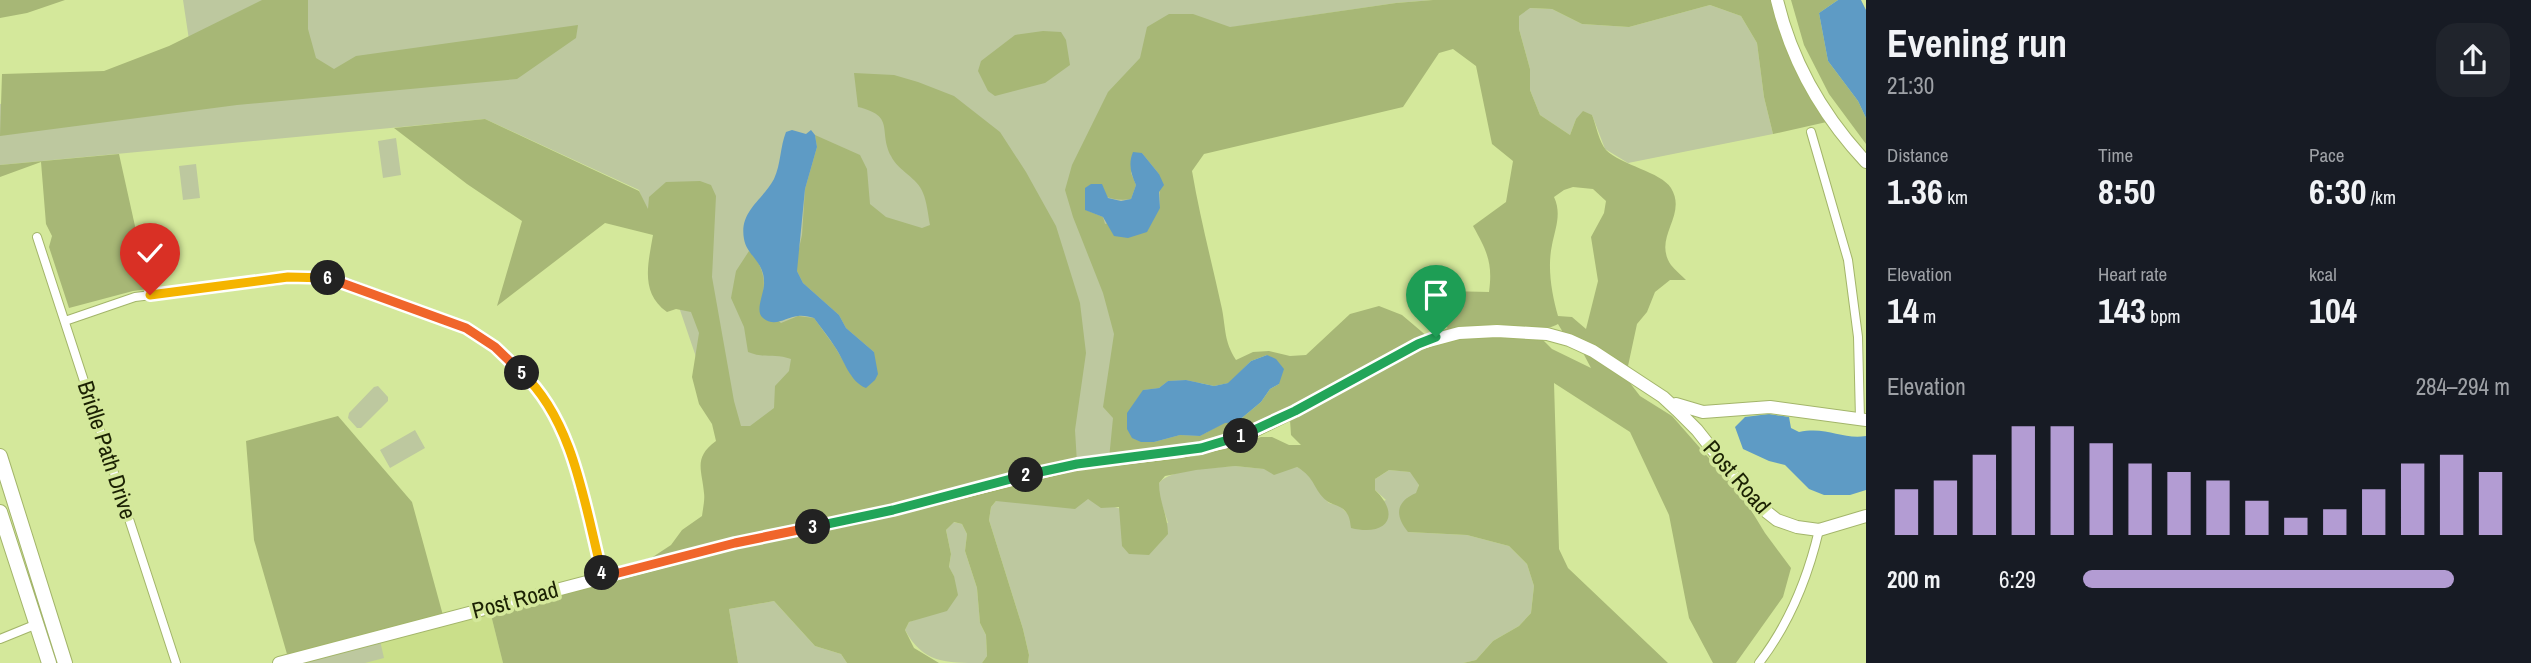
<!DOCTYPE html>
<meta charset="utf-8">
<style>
body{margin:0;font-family:"Archivo Narrow",sans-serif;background:#20242c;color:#f1f3f6;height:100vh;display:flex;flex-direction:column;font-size:26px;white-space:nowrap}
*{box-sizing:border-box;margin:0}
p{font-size:23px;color:#9ea1a6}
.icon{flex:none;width:38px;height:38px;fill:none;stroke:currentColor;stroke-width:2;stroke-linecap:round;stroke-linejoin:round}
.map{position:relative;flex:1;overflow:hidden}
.drawer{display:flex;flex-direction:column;background:#171b24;width:665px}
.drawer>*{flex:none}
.pin{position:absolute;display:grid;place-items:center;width:60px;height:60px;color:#fff;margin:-72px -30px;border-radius:50% 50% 50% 0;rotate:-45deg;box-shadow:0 0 7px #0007}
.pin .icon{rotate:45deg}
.km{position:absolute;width:35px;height:35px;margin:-18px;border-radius:50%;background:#222;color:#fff;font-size:19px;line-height:35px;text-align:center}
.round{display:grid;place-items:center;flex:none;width:74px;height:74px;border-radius:21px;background:#20242c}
.summary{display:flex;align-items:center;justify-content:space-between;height:119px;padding:0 21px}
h1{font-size:38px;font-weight:700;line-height:52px}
.figures{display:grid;grid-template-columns:repeat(3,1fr);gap:10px;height:119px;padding:7px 21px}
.figures div{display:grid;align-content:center}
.figures b{font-size:35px;font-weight:700}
.figures small{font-size:19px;font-weight:400}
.figures p{font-size:19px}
.chart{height:196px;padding:14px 21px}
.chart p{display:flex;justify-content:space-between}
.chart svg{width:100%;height:126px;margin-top:7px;stroke:#b39cd3;stroke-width:6}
ul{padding:0 21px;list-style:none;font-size:23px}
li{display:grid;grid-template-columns:112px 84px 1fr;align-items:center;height:52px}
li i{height:18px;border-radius:9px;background:#b39cd3}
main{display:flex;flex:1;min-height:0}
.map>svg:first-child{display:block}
.built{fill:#cadf8a}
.green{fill:#bdc89f}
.forest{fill:#a7b776;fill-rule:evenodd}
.water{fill:#5e9bc5}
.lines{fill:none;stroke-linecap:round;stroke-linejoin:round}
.minor-casing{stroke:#a3b56a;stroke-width:10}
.secondary-casing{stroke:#a3b56a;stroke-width:14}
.primary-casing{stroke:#a3b56a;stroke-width:16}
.minor{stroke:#fff;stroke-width:8}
.secondary{stroke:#fff;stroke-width:12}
.primary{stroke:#fff;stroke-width:14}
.split-1-casing{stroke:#fff;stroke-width:14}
.split-2-casing{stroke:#fff;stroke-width:14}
.split-3-casing{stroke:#fff;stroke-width:14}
.split-4-casing{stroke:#fff;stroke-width:14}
.split-5-casing{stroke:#fff;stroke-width:14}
.split-6-casing{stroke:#fff;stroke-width:14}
.split-7-casing{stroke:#fff;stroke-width:14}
.split-1{stroke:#22a559;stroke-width:9}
.split-2{stroke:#22a559;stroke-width:9}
.split-3{stroke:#22a559;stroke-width:9}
.split-4{stroke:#f0652b;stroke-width:9}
.split-5{stroke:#f5b400;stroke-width:9}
.split-6{stroke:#f0652b;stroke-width:9}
.split-7{stroke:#f5b400;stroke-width:9}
.labels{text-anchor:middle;stroke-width:7;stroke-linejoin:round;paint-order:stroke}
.street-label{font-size:23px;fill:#1b2103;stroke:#d4e89b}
</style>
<main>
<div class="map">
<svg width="1866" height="663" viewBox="0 0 1866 663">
<rect width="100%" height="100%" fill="#d4e89b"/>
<path class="built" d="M489,607L503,663H279Z"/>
<path class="green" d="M183,0H1433L1396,3L1152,39L1207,442L750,515L639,190L485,119L0,165V104L194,73Z
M1710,5L1741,16L1757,43L1764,97L1773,134L1628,163L1605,149L1592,115L1576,119L1570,135L1540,115L1530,90V69L1519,29V15L1529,8L1552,9L1582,24L1629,27Z
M396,138L401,175L383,178L378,141Z
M196,164L200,198L183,200L179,166Z
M378,386L388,397V401L361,428H357L348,418L349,413L374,387Z
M415,430L425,448L390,468L380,450Z
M1235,466L1265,469L1297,467L1310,474L1321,494L1329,503L1340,506L1349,515L1386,500L1375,490V479L1389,470L1411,472L1419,484L1408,532L1467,535L1509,546L1527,564L1534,586L1531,613L1519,626L1493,641L1476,660L1463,663H1028L1029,655L1023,629L989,520L991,507L997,500L1088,499L1168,523L1159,496V483C1172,468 1214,468 1235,466Z
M953,522L962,524L967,534L965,551L977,588L980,623L986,635L987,656L982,663C945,663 923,663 905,630L909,622L920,618L954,576L949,568L951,554L946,530Z
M774,601L815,646L841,654L847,663H738L729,609Z
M379,636L384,658L365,663H279Z"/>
<path class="forest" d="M0,0H65L27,13L0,18Z
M262,0H308V29L316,58L334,69L356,56L578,25L576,38L517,79L237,105L0,136L2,74L104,71L169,46Z
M1433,0H1777L1781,17L1831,121L1773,134L1764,97L1757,43L1741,16L1710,5L1629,27L1582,24L1552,9L1530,8L1519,16V29L1530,69V90L1540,115L1570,135L1576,119L1583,111L1592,115C1596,125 1599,142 1606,150C1621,165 1661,172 1671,188C1688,216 1652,237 1671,265C1675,270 1681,275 1686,280H1670L1655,292L1647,312L1637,324L1628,366L1630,383L1640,396L1672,416L1743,497L1765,533L1791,568L1783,597L1736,663H1713L1689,618L1669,515L1630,432L1554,383L1559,549L1568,568L1668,663H1463L1476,660L1493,641L1519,626L1531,613L1534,586L1527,564L1509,546L1467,535L1408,532C1395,516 1395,502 1416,493L1419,485L1410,472L1389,470L1375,479V490C1402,516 1386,537 1351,528C1350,522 1350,517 1346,512C1341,505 1334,506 1327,501C1313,490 1316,478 1297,467L1274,475L1264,469L1235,466L1196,470L1165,476L1159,483C1159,502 1168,516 1168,534L1149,555L1129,554L1122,546L1119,507L1101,508L1088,499L1075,509L996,501L991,507L989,520L1023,629L1029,655L1028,663H982L987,656L986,635L980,623L977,588L965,551L967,534L962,524L954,522L946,530L951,554L949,567L954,576L958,595L947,611L909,622L905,630L914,648L939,663H847L841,654L815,646L774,601L729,609L738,663H503L489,607L636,568L671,545L682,530L702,516C703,508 705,500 704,493C702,469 693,458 716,441L712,424L699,404L692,377L699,333L691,312L676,309L667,312C640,293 648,264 653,235L605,223L497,306L522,221L467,184L394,128L485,119L639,191L648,209L649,197L666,182L700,181L711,185L716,196L712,277L734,401L741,426H750L774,408L775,386L789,371L791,359C774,353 765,359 748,352L744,327L731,298L736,271L749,251C765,267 767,284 760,306L781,323L798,316L814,318L835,347L852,376L874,352L846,328L839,315L803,283L797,271L796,262L802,235L805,189L817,147L815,135L860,155L867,169L870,204L886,217L922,228L930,225C928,215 927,202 923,193C918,178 898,171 891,156C878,131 896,116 858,107L854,73L894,75L918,82L954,96L1000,132L1026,172L1056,226L1080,303L1086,353L1075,430L1077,463L1109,459L1113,418L1103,407L1114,334L1103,293L1073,217L1065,190L1072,165L1108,92L1140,58L1147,27L1169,14H1193L1230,27L1396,3ZM1453,49L1476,66L1492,144L1513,161L1506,202L1473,226C1487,251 1493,263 1489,292L1447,291L1427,298L1426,304L1430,318L1448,328L1428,337L1402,315L1379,306L1350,314L1306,355L1290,356L1269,351L1253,352L1236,360C1224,341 1226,330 1222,309C1212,263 1200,218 1192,171L1204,154L1403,107L1439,53ZM1142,153L1159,174L1160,208L1105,224L1103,217L1086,210L1085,188C1100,195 1114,202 1131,199L1136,185L1131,173ZM1573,187L1593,189L1606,201L1604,213L1591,237L1598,281L1586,329L1572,317L1558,316C1552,295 1547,268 1552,245C1555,229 1562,214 1554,197L1564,190ZM1496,324C1515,326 1541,334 1558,324L1564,334L1581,349L1591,368L1552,349L1541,338L1463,329ZM1267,355L1279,384L1270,389L1261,402L1237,422H1225L1200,436L1180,435L1154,442L1143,390L1159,388L1168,381L1186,380L1214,386L1229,383L1251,361ZM1290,420L1291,435L1301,445H1289L1272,437H1261L1197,456L1134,462Z
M1791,0H1838L1819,13L1828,61L1858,101L1866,118V144L1829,94L1804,45Z
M1043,31L1061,32L1066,40L1070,65L1045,83L995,96L988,91L978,71L981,61L1015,35Z
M119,154L149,289L133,291L69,308L49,247L52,236L46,224L41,162L0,177V165Z
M338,416L412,502L444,619L289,661L254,540L246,441Z"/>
<path class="water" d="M1838,0H1861L1866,10V118L1858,101L1828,61L1819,13Z
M792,130L806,134L811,130L815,135L817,147L805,189L797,271L803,283L839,315L846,328L874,352L878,374L875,380L866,388C850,382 844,360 835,347C829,337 821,328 814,318C810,317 803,315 798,316C786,317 775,328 763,318C754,311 765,292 764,282C764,261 747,256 744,239C739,211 762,201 774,179C781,164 780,147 786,132Z
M1133,152L1142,153L1159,174L1164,185L1159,192L1160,208L1147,232L1128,238L1114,236L1103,217L1085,210V188L1091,184H1102L1108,198L1121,201L1131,199L1136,185C1131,174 1128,164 1133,152Z
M1267,355L1276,359L1284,369L1279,384L1270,389L1261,402L1237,422L1225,423L1200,436L1180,435L1154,442H1141L1132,438L1127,429V413L1143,390L1159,388L1168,381L1186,380L1214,386L1228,383L1251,361Z
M1769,414L1789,417L1791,428L1799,432C1827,426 1843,440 1866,436V490L1850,495H1824L1809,489L1785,465L1769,461L1743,449L1735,427L1745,417Z"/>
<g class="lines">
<g class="minor-casing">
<path id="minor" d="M1811,132L1848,260L1858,337L1860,419
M37,237L176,663
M65,321L135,297L312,276L347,283L466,328L495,347L530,380L557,418L568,445L603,577
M0,639L37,624
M1759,663C1789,624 1808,577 1819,530"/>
</g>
<g class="secondary-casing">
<path id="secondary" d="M1777,0C1792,63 1822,115 1866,162
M1676,404L1703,412L1770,407L1866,420
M279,663L735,543L884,512L1077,464L1181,452L1224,443L1252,432L1295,411L1418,344L1459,333L1497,331L1547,334L1569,340L1593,351L1663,397L1677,410L1697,430L1754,502L1777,520L1797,527L1819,530L1866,516"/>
</g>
<g class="primary-casing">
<path id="primary" d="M0,456L65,663
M0,512L49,663"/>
</g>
<use href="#minor" class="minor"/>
<use href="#secondary" class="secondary"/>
<use href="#primary" class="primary"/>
</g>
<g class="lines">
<g class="split-1-casing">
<path id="split-1" d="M1241,436L1295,411L1418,344L1436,337"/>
</g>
<g class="split-2-casing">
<path id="split-2" d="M1026,475L1077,464L1201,448L1241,436"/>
</g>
<g class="split-3-casing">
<path id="split-3" d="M813,527L893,510L1026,475"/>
</g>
<g class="split-4-casing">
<path id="split-4" d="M602,573L603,577L735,543L813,527"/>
</g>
<g class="split-5-casing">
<path id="split-5" d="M522,373C574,421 585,507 602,573"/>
</g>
<g class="split-6-casing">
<path id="split-6" d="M328,278L466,328L495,347L522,373"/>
</g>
<g class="split-7-casing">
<path id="split-7" d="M150,295L288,277L328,278"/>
</g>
<use href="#split-1" class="split-1"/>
<use href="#split-2" class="split-2"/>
<use href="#split-3" class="split-3"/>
<use href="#split-4" class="split-4"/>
<use href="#split-5" class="split-5"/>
<use href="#split-6" class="split-6"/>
<use href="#split-7" class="split-7"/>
</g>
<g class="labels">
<g class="street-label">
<text transform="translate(107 450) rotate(72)" y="8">Bridle Path Drive</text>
<text transform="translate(1737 477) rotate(49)" y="8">Post Road</text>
<text transform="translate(515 600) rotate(-15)" y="8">Post Road</text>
</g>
</g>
</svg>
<div class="pin" style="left:1436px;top:337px;background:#1e9e55"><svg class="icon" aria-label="arrive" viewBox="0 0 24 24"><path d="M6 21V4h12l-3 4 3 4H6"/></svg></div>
<div class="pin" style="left:150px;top:295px;background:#d93025"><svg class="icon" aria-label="check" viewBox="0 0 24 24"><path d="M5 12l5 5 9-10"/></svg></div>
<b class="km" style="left:1241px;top:436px">1</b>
<b class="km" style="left:1026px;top:475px">2</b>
<b class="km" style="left:813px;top:527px">3</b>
<b class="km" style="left:602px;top:573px">4</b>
<b class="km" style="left:522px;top:373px">5</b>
<b class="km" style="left:328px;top:278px">6</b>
</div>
<section class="drawer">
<div class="summary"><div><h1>Evening run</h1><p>21:30</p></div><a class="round"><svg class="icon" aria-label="share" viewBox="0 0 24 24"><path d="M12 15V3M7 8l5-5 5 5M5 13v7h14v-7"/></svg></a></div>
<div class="figures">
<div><p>Distance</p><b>1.36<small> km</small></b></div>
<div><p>Time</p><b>8:50</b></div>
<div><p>Pace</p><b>6:30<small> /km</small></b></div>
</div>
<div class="figures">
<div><p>Elevation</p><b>14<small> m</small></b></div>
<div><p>Heart rate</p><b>143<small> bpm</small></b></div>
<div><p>kcal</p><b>104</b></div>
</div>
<div class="chart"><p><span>Elevation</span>284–294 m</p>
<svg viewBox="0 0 160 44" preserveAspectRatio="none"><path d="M5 44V28M15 44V25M25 44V16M35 44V6M45 44V6M55 44V12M65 44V19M75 44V22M85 44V25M95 44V32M105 44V38M115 44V35M125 44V28M135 44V19M145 44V16M155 44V22"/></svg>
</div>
<ul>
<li><b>200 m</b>6:29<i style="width:87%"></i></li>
</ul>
</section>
</main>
